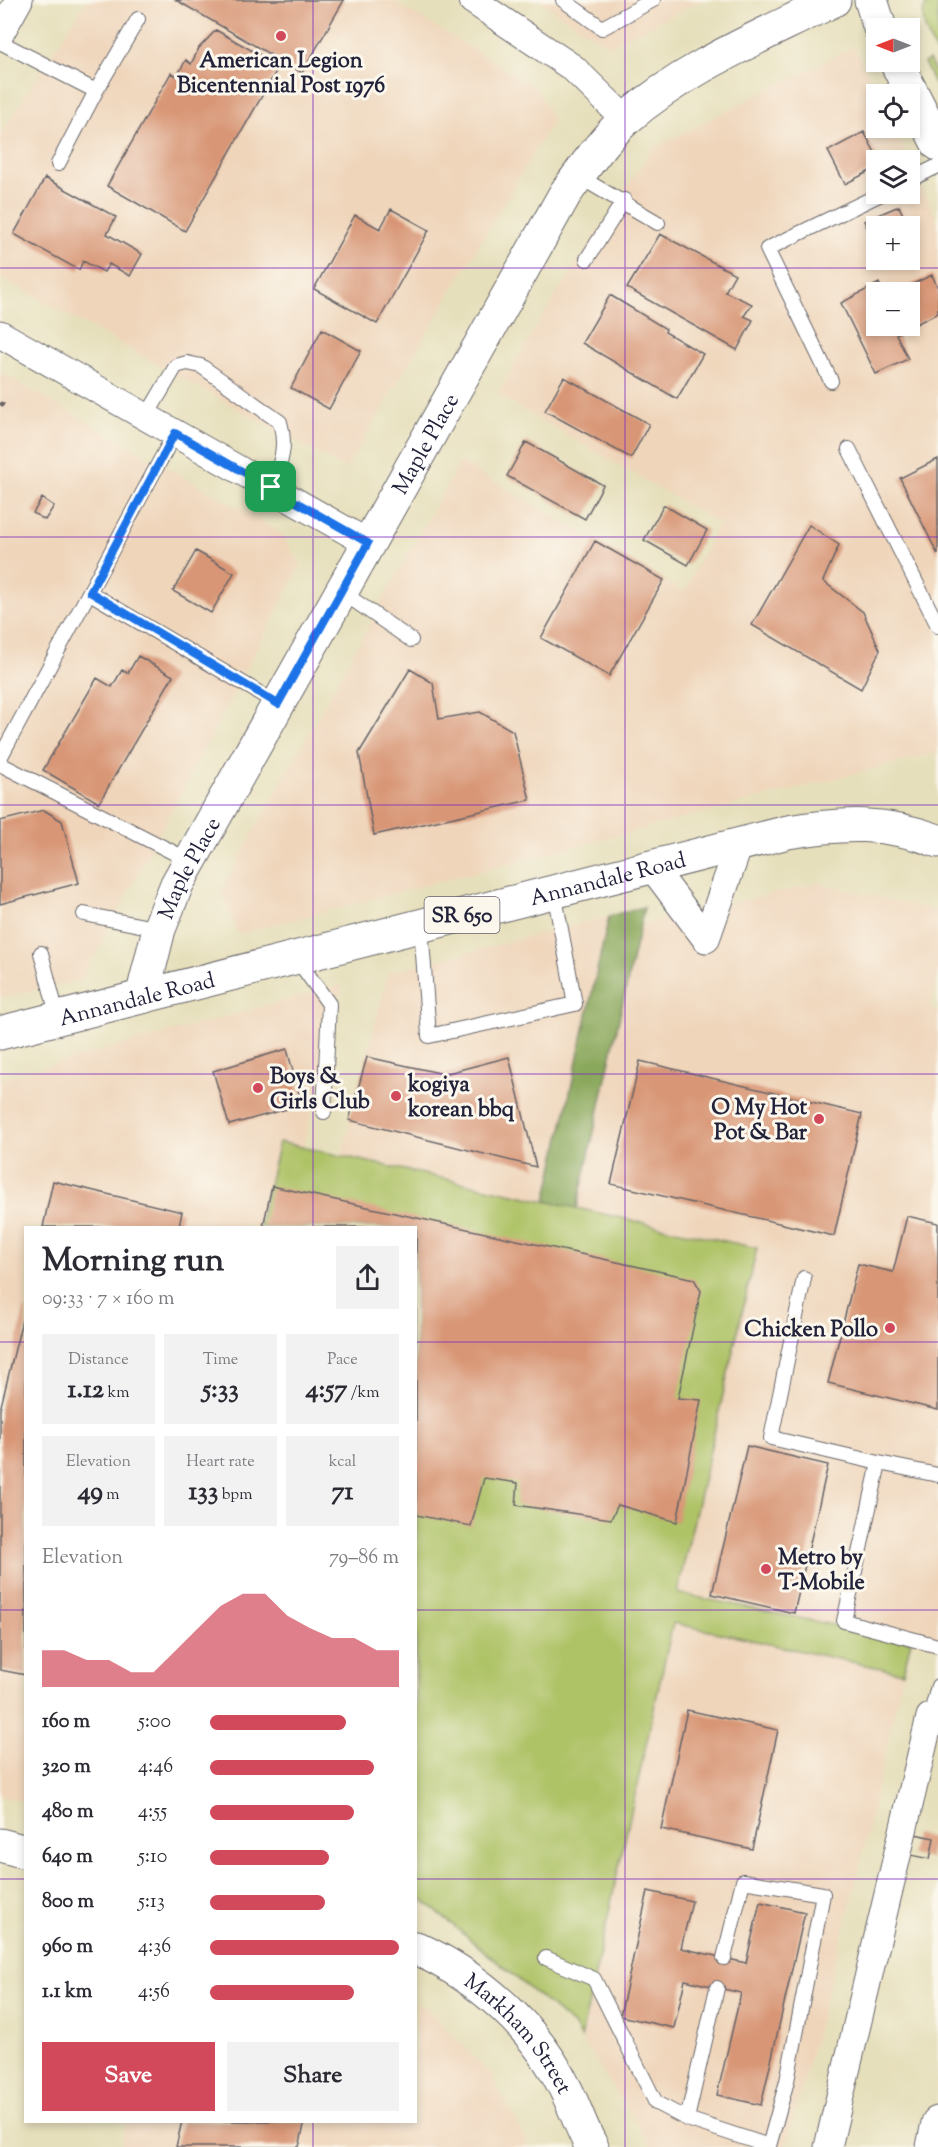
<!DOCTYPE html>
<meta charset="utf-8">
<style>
body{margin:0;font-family:"Sorts Mill Goudy",serif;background:#f2f2f3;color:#2b2b33;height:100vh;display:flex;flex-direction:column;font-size:22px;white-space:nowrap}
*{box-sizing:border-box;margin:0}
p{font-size:20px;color:#7c7c81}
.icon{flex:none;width:33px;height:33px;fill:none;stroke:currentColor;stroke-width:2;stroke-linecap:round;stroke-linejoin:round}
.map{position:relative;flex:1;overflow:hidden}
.panel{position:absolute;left:24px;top:1226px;width:393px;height:897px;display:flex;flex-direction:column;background:#fff;border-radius:0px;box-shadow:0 3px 9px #0003}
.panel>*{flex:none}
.needle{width:39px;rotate:270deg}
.tools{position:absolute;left:866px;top:18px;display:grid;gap:12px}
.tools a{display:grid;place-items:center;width:54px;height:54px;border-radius:0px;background:#fff;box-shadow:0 3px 9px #0003;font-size:30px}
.pin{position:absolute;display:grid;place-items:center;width:51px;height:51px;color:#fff;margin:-26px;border-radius:12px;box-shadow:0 3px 9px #0006}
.round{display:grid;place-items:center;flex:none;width:63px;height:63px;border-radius:0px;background:#f2f2f3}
.summary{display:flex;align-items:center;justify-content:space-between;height:102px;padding:0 18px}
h1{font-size:33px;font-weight:700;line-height:45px}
.figures{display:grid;grid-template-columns:repeat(3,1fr);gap:9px;height:102px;padding:6px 18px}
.figures div{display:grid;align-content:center;border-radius:0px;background:#f2f2f3;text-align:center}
.figures b{font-size:26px;font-weight:700}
.figures small{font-size:16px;font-weight:400}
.figures p{font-size:16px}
.chart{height:168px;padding:12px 18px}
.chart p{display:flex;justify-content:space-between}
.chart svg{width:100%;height:108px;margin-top:6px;fill:#d1495b;opacity:.7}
.cta{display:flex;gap:12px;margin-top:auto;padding:12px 18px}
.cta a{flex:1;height:69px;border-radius:0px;background:#d1495b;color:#fff;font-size:24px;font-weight:700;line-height:69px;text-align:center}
.cta a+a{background:#f2f2f3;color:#2b2b33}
ul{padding:0 18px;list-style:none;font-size:20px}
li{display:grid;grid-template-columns:96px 72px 1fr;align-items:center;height:45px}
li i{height:15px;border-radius:8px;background:#d1495b}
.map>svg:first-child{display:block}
.built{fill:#efd6bb;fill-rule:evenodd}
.green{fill:#aec266;stroke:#687250;stroke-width:1.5}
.forest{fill:#8aa85b;stroke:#56654b;stroke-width:1.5}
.building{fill:#d89676}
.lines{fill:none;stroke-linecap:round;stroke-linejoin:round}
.service-casing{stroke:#676468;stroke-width:16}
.minor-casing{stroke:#676468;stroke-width:29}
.tertiary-casing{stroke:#676468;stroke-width:35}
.primary-casing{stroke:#676468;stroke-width:35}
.path{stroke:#676468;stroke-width:4;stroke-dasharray:4.5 4.5;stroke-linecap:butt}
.service{stroke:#fff;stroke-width:14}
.minor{stroke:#fff;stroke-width:27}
.tertiary{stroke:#fff;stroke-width:33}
.primary{stroke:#fff;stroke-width:33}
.route-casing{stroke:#fff;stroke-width:12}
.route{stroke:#1a73e8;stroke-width:8}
.grid{fill:none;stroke:#7b2cbf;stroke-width:1.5;stroke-opacity:0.55}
.poi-dot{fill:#d1495b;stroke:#fbf7ec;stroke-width:2}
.labels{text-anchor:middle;stroke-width:6;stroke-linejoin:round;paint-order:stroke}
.shield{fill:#fbf7ec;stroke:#636270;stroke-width:1.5}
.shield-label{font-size:21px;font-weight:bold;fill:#22223b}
.poi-label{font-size:22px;font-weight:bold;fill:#22223b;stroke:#fbf7ec;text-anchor:start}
.street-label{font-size:22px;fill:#22223b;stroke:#fbf7ec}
</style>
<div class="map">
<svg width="938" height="2147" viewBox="0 0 938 2147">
<rect width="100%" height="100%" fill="#fbf7ec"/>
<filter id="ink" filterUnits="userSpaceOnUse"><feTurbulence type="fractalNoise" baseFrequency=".0167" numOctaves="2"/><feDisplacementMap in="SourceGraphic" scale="12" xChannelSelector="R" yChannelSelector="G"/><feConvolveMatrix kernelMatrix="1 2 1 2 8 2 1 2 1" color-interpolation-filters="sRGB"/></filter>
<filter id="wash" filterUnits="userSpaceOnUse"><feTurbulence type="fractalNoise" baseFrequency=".008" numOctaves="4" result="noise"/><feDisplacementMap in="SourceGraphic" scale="24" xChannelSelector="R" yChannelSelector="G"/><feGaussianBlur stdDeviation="1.35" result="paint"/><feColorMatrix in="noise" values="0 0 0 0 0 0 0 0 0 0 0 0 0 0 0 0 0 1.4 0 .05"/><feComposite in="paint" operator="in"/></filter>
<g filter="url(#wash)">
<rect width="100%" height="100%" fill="#e6dfbb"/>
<path class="built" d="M87,0H391L535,87L553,120L346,469L0,277V135Z
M538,0H702L609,46Z
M854,47L877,94L876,128H893L909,160H876V194H909V162L938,222V752L238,934L221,891L460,462L684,592L719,523L498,395L536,327L652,149ZM876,226H909V260H876ZM876,292H909V326H876Z
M0,372L280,532L301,565L82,980L0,998Z
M818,883L938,911V974L930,1009L938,1011V1647L677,1593L757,1248L577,1208L640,925Z
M609,916L546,1201L342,1156L388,973Z
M342,985L303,1147L279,1142L259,1227H26L25,1802L0,1796V1079Z
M673,1622L903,1673L857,1877L786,2147H652L581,2038Z
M416,2003L427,2009L490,2074L530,2147H121L127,2121H416Z"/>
<path class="green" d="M938,0V56C931,43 908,3 938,0Z
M929,60L938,78V91L924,63Z
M279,1142L757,1248L677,1593L911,1641L903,1673L673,1623L581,2038L573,2025L423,1900L416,1898V1227H259Z"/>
<path class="forest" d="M644,907L577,1208L546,1201L609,916Z"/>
<g id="blocks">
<path class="building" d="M176,0H344L302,73Z
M216,30L279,66L185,231L107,186L171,73L177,76L186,60L191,64L199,48Z
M864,132L879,160H876V168L845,184L828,151Z
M45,178L116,217L107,234L142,254L130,276L109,264L104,272L83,261L79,270L14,234Z
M899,206L908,226H876V248L864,221Z
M391,209L429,230L377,324L314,289L355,215L380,229Z
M660,234L735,274L725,292L752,304L744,316L753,320L737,350L627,288Z
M932,275L938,288V313L896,334L908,359L876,374L841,303L879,283L883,292H876V326H909V292H896Z
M610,295L666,329L665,332L703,354L677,399L582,343Z
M322,329L361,351L329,409L291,388Z
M564,377L649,424L631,458L545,411Z
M526,442L603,485L585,519L507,476Z
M938,459V555L900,478Z
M42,498L54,506L45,520L33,513Z
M664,505L707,530L688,565L644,540Z
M809,525L839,545L823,581L863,612L880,650L861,689L752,625Z
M595,541L664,580L609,676L541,638Z
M196,551L234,573L211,613L173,591Z
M138,656L173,676L99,803L43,770L97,678L112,687L122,670L128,673Z
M410,669L433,683L439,719L480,712L513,731L530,800L374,835L359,753Z
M44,810L62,821L79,883L0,904V821Z
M287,1049L302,1105L229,1125L213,1071Z
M367,1057L444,1074L509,1057L536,1167L349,1120Z
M640,1061L862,1114L834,1236L611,1184Z
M53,1181L182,1212L179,1227H43Z
M272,1186L694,1279L701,1291L678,1398L701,1400L677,1522L618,1505L611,1519L516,1505L518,1483L484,1478L471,1526L416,1515V1227H263Z
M907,1216L938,1223V1410L828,1383L858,1264L893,1272Z
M26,1304V1675L0,1670V1410Z
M747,1446L828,1465L794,1613L712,1594Z
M687,1710L778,1730L752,1849L661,1829Z
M915,1834L934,1838L930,1859L911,1855Z
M648,1891L692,1901L681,1948L746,1963L760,1902L805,1912L761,2105L717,2095L741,1993L685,1980L674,2028L620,2016Z
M182,2121H305L299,2147H176Z"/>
</g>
</g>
<g filter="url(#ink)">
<use href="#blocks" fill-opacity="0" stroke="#676468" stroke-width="1.5"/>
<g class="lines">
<g class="service-casing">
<path id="service" d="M563,0L602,28L653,0
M0,42L96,91L138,19
M58,164L96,91
M578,176L658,223
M909,180L938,166
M587,259L624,200
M831,381L767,249L881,194
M146,417L176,366L187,363L201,366L280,422C287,445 281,465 271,487
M849,449L938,626
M342,592L411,640
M90,593L278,704
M0,758L175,433
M0,764L190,861
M84,914L159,929
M421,926L429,1036L575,1004L554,892
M41,953L58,1018
M296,958L329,1004L324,1112
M804,1278L771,1438L879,1463
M938,1475L879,1463L844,1621L938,1646
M930,1717L938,1686
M546,1958L594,1979L656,2103L687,2119
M717,1988L687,2119L769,2146L787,2081L823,1894L743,1881L724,1958"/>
</g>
<g class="minor-casing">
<path id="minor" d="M472,0L573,68L626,120
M0,34L19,0
M0,334L368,543
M652,867L706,939
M706,939L739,845
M828,2147L930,1717L938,1718"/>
</g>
<g class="tertiary-casing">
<g id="tertiary">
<path id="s1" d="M142,997L159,929L177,884L565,194C584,168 602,141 626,119C687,66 763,36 834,0"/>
<path d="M0,1845L26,1852"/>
<path id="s2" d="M416,1948C477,1976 535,2026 565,2088C575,2107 581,2128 592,2147"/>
</g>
</g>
<g class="primary-casing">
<g id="primary">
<path d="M871,0L880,28"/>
<path d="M896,62L938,144"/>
<path id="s3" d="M0,1033L788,832C842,823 886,821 938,841"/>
<path d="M933,2147L938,2123"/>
</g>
</g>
<path class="path" d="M0,403L5,406"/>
<use href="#service" class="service"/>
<use href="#minor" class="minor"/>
<use href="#tertiary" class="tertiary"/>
<use href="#primary" class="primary"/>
</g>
</g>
<g class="lines" filter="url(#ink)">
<g class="route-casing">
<path id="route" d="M175,433L368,543L278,704L90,592Z"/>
</g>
<use href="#route" class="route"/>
</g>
<path class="grid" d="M313,0V1227M625,0V2147M0,268H938M0,537H938M0,805H938M0,1074H938M0,1342H26M416,1342H938M0,1610H26M416,1610H938M0,1879H26M416,1879H938M313,2121V2147"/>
<g class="poi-dot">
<circle cx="281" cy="36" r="6"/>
<circle cx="258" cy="1088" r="6"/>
<circle cx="396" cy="1096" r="6"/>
<circle cx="819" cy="1119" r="6"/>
<circle cx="890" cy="1328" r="6"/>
<circle cx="766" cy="1569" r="6"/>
</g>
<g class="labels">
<rect class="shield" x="424.5" y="897" width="75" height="36" rx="4.5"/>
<g class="shield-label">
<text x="462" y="922">SR 650</text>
</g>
<g class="poi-label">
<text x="281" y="67" text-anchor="middle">American Legion<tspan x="281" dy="25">Bicentennial Post 1976</tspan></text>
<text x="270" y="1083">Boys &amp;<tspan x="270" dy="25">Girls Club</tspan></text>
<text x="408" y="1091">kogiya<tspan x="408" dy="25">korean bbq</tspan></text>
<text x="807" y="1114" text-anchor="end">O My Hot<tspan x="807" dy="25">Pot &amp; Bar</tspan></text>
<text x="878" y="1336" text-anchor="end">Chicken Pollo</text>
<text x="778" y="1564">Metro by<tspan x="778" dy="25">T-Mobile</tspan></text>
</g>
<g class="street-label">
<text dy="8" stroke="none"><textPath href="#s1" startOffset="624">Maple Place</textPath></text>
<text dy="8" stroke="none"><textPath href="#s1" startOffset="138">Maple Place</textPath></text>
<text dy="8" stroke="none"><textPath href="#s3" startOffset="627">Annandale Road</textPath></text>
<text dy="8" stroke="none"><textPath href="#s3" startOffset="141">Annandale Road</textPath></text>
<text dy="8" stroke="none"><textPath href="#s2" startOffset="136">Markham Street</textPath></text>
</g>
</g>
</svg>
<div class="tools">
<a><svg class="needle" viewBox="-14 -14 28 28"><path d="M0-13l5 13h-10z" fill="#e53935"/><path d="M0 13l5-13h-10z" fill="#7c7c81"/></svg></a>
<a><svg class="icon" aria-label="locate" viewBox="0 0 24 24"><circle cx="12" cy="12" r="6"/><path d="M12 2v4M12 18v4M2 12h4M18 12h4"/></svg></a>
<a><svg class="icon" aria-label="layers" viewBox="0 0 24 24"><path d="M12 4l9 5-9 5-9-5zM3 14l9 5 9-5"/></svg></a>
<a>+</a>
<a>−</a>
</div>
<div class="pin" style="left:271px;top:487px;background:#1e9e55"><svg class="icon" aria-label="arrive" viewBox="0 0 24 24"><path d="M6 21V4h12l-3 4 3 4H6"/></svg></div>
<section class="panel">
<div class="summary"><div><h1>Morning run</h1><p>09:33 · 7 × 160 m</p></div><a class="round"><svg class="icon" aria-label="share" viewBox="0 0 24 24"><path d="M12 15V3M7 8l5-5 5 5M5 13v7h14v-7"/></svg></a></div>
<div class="figures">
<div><p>Distance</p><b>1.12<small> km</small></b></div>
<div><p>Time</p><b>5:33</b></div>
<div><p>Pace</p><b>4:57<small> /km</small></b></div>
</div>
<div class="figures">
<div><p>Elevation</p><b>49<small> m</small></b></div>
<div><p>Heart rate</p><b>133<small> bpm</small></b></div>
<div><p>kcal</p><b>71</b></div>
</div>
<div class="chart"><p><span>Elevation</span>79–86 m</p>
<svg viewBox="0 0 160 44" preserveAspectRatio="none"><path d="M0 44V29L10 29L20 33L30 33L40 38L50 38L60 29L70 20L80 11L90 6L100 6L110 15L120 20L130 24L140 24L150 29L160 29V44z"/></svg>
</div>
<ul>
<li><b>160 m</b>5:00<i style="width:72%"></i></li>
<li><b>320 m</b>4:46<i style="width:87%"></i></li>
<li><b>480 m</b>4:55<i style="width:76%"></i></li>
<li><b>640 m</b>5:10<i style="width:63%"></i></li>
<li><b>800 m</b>5:13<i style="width:61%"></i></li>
<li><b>960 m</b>4:36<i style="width:100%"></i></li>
<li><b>1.1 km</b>4:56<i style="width:76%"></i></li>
</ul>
<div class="cta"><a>Save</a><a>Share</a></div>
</section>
</div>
